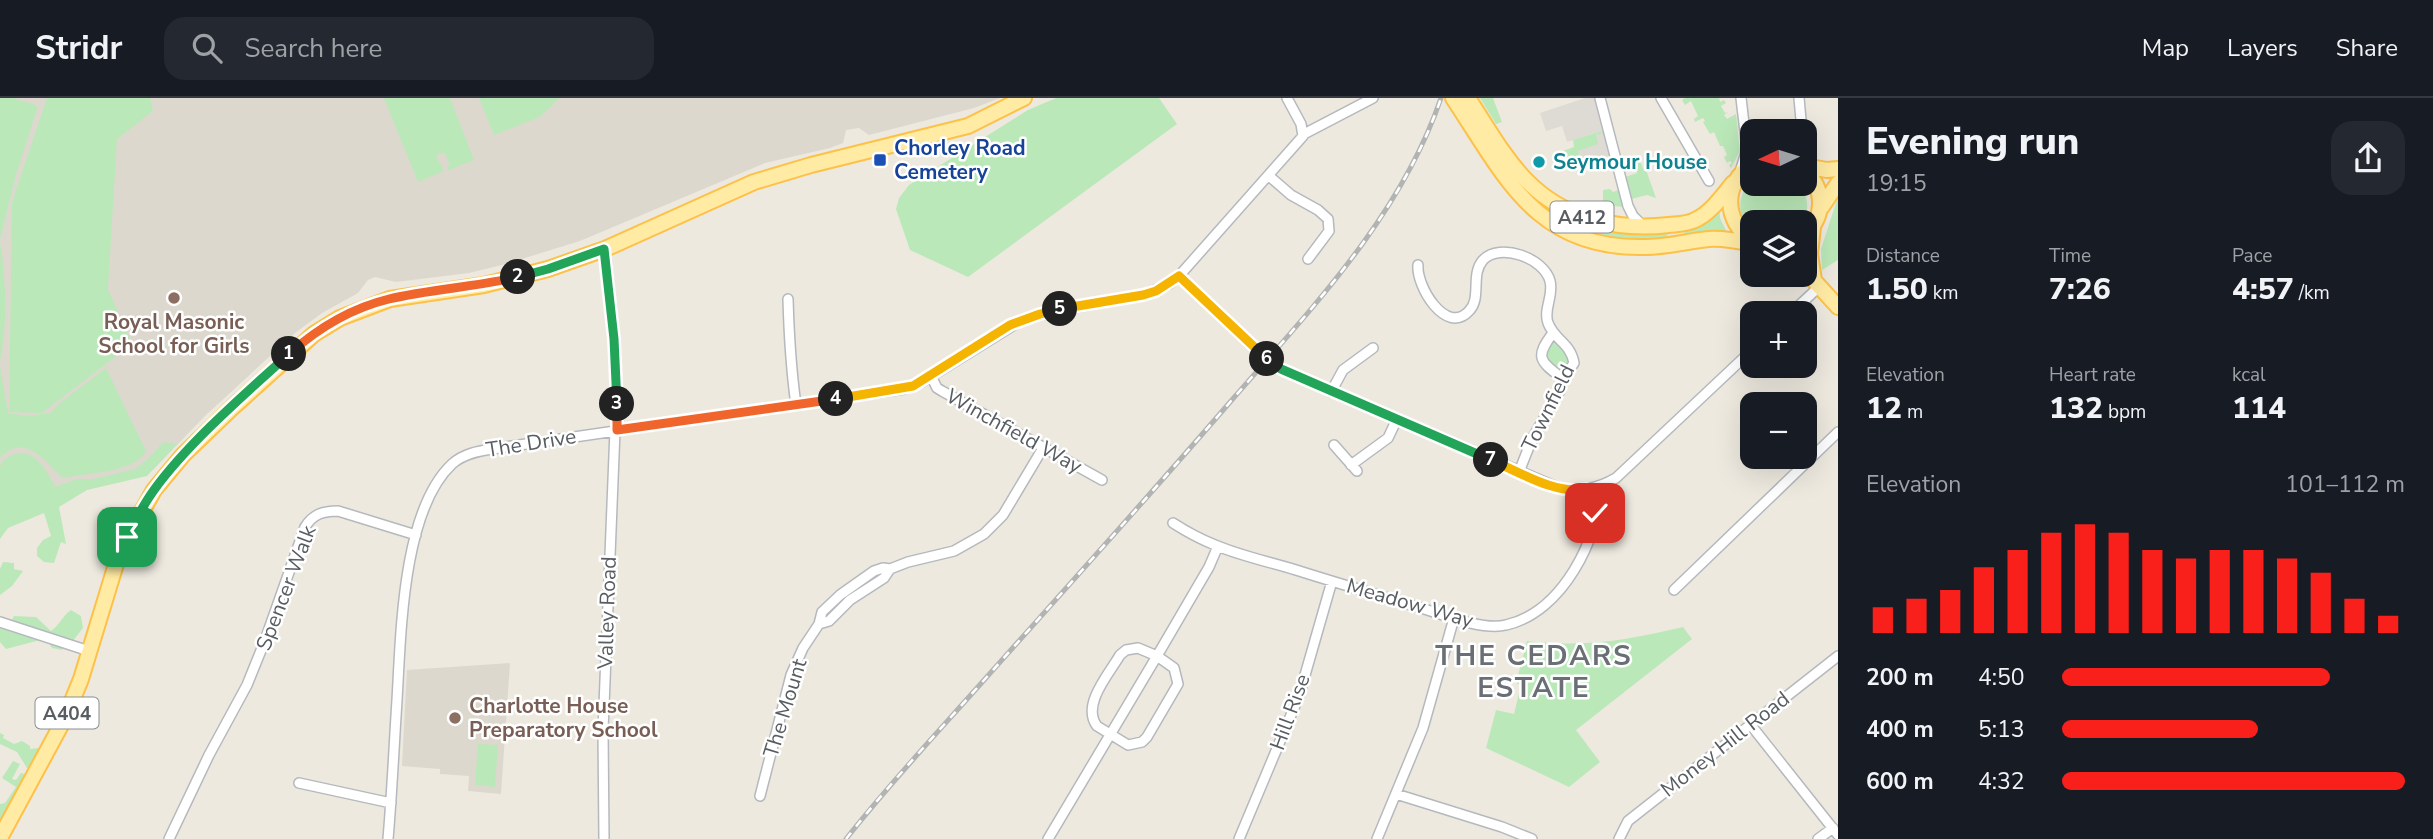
<!DOCTYPE html>
<meta charset="utf-8">
<style>
body{margin:0;font-family:"Nunito Sans",sans-serif;background:#242831;color:#f1f3f6;height:100vh;display:flex;flex-direction:column;font-size:26px;white-space:nowrap}
*{box-sizing:border-box;margin:0}
p{font-size:23px;color:#9ea1a6}
.icon{flex:none;width:38px;height:38px;fill:none;stroke:currentColor;stroke-width:2;stroke-linecap:round;stroke-linejoin:round}
.map{position:relative;flex:1;overflow:hidden}
.details{display:flex;flex-direction:column;background:#171b24;width:595px}
.details>*{flex:none}
.needle{width:46px;rotate:266deg}
.tools{position:absolute;left:1740px;top:21px;display:grid;gap:14px}
.tools a{display:grid;place-items:center;width:77px;height:77px;border-radius:14px;background:#171b24;box-shadow:0 7px 28px #0002;font-size:35px}
.pin{position:absolute;display:grid;place-items:center;width:60px;height:60px;color:#fff;margin:-30px;border-radius:14px;box-shadow:0 4px 10px #0006}
.km{position:absolute;width:35px;height:35px;margin:-18px;border-radius:50%;background:#222;color:#fff;font-size:19px;line-height:35px;text-align:center}
.round{display:grid;place-items:center;flex:none;width:74px;height:74px;border-radius:21px;background:#242831}
.overview{display:flex;align-items:center;justify-content:space-between;height:119px;padding:0 28px}
h1{font-size:38px;font-weight:800;line-height:52px}
.figures{display:grid;grid-template-columns:repeat(3,1fr);gap:10px;height:119px;padding:7px 28px}
.figures div{display:grid;align-content:center}
.figures b{font-size:30px;font-weight:800}
.figures small{font-size:19px;font-weight:400}
.figures p{font-size:19px}
.chart{height:196px;padding:14px 28px}
.chart p{display:flex;justify-content:space-between}
.chart svg{width:100%;height:126px;margin-top:7px;stroke:#f91f1a;stroke-width:6}
ul{padding:0 28px;list-style:none;font-size:23px}
li{display:grid;grid-template-columns:112px 84px 1fr;align-items:center;height:52px}
li i{height:18px;border-radius:9px;background:#f91f1a}
header{display:flex;align-items:center;gap:42px;box-sizing:border-box;height:98px;padding:0 35px;background:#171b24;border-bottom:2px solid #363941}
header strong{font-size:33px}
nav{display:flex;gap:38px;margin-inline-start:auto;font-size:24px}
.search{width:490px;height:63px;background:#242831;display:flex;align-items:center;gap:18px;box-sizing:border-box;padding:0 24px;border-radius:21px;color:#9ea1a6;font-size:26px}
main{display:flex;flex:1;min-height:0}
.map>svg:first-child{display:block}
.industrial{fill:#dddbd4}
.education{fill:#ddd8ce}
.green{fill:#bbe8b9}
.lines{fill:none;stroke-linecap:round;stroke-linejoin:round}
.minor-casing{stroke:#b5b9be;stroke-width:12}
.primary-casing{stroke:#fec147;stroke-width:18}
.minor{stroke:#fff;stroke-width:9}
.primary{stroke:#ffeba3;stroke-width:14}
.rail-casing{stroke:#b2b3b3;stroke-width:5}
.rail{stroke:#fff;stroke-width:2.5;stroke-dasharray:8;stroke-linecap:butt}
.minor-bridge-casing{stroke:#b5b9be;stroke-width:12;stroke-linecap:butt}
.minor-bridge{stroke:#fff;stroke-width:9}
.split-1-casing{stroke:#fff;stroke-width:14}
.split-2-casing{stroke:#fff;stroke-width:14}
.split-3-casing{stroke:#fff;stroke-width:14}
.split-4-casing{stroke:#fff;stroke-width:14}
.split-5-casing{stroke:#fff;stroke-width:14}
.split-6-casing{stroke:#fff;stroke-width:14}
.split-7-casing{stroke:#fff;stroke-width:14}
.split-8-casing{stroke:#fff;stroke-width:14}
.split-1{stroke:#22a559;stroke-width:9}
.split-2{stroke:#f0652b;stroke-width:9}
.split-3{stroke:#22a559;stroke-width:9}
.split-4{stroke:#f0652b;stroke-width:9}
.split-5{stroke:#f5b400;stroke-width:9}
.split-6{stroke:#f5b400;stroke-width:9}
.split-7{stroke:#22a559;stroke-width:9}
.split-8{stroke:#f5b400;stroke-width:9}
.transit-dot{fill:#1a4fb4;stroke:#fff;stroke-width:2.5}
.culture-dot{fill:#0f9aa8;stroke:#fff;stroke-width:2.5}
.education-dot{fill:#8d6e63;stroke:#fff;stroke-width:2.5}
.labels{text-anchor:middle;stroke-width:5;stroke-linejoin:round;paint-order:stroke}
.shield{fill:#fff;stroke:#8a8e91;stroke-width:2}
.shield-label{font-size:19px;font-weight:bold;fill:#585d62}
.transit-label{font-size:21px;font-weight:bold;fill:#164399;stroke:#fff;text-anchor:start}
.culture-label{font-size:21px;font-weight:bold;fill:#0d838f;stroke:#fff;text-anchor:start}
.education-label{font-size:21px;font-weight:bold;fill:#785e54;stroke:#fff}
.street-label{font-size:21px;fill:#585d62;stroke:#fff}
.district-label{font-size:28px;font-weight:bold;letter-spacing:2px;fill:#696f74;stroke:#fff}
</style>
<header>
<strong>Stridr</strong>
<div class="search"><svg class="icon" aria-label="search" viewBox="0 0 24 24"><circle cx="10" cy="10" r="6"/><path d="M15 15l6 6"/></svg>Search here</div>
<nav><a>Map</a><a>Layers</a><a>Share</a></nav>
</header>
<main>
<div class="map">
<svg width="1838" height="741" viewBox="0 0 1838 741">
<rect width="100%" height="100%" fill="#ede9df"/>
<path class="industrial" d="M1585,0H1597L1613,61L1608,58L1582,66L1577,53L1602,33L1567,44L1562,28L1546,33L1540,15Z"/>
<path class="education" d="M0,0H1000L974,10L869,37L859,30L846,32L843,45L830,50L765,65L580,143L502,167L469,175L396,184L375,179L368,182L358,195L322,215L295,235L205,318L153,372L0,409Z
M510,565L501,696L468,693L469,678L440,676V671L402,668L407,572Z"/>
<path class="green" d="M0,0H13L36,7L37,11L16,77L0,141Z
M47,0H150L153,13L117,41L108,191L132,246L42,315L9,314L12,104Z
M384,0H450L474,62L449,72L447,69L450,67L445,55H438L436,58L444,73L418,84Z
M479,0H559L540,19L494,37Z
M1056,0H1159L1177,26L968,179L910,152L896,111L899,100L909,87L1028,12Z
M1480,0H1493L1502,24L1496,26Z
M1685,0H1719L1720,4L1724,2L1726,5L1721,8L1725,15L1728,14L1724,17L1727,21L1736,16L1740,53L1731,70L1729,67L1732,65L1730,63L1727,65L1724,59L1727,57L1723,48H1720L1714,34L1710,36L1703,24L1705,23L1703,20L1695,24L1694,21L1698,18L1691,3L1685,7L1682,2Z
M1602,33L1603,35L1596,37L1598,46L1578,53L1582,68L1561,71L1557,55L1574,49L1573,42Z
M1639,60L1644,73L1646,72L1656,100L1647,97L1631,101L1625,79L1637,75L1636,72L1631,73L1626,61Z
M1752,82V86H1799C1808,98 1810,110 1803,124H1752V134C1737,119 1736,97 1752,82Z
M1516,86L1544,104L1671,132L1661,146H1630L1565,131Z
M1610,91L1613,94L1621,91L1624,109L1603,107V92Z
M1838,99V162L1822,172L1821,151Z
M1719,105L1720,120L1729,139L1677,141Z
M0,144C6,185 8,222 0,263Z
M1554,244C1565,247 1571,259 1566,269L1561,271C1549,268 1543,258 1549,246Z
M0,269L8,315L27,318L50,315L61,304L106,270L146,353C135,375 85,375 63,380C50,370 36,346 15,350C11,351 4,356 0,359Z
M163,344L177,346L147,378L87,392L59,409L66,446L61,444L54,465L44,464L37,458V450L43,442L51,438L44,415L8,430L0,441V369L2,363C7,360 13,356 18,355C37,353 48,375 55,389L77,381H93L135,371L148,361Z
M3,464L14,465V471L23,473L12,488L0,497V471Z
M71,512L81,518L83,530L72,544L64,547L62,552L52,550L49,545L40,542L6,551L0,544V527L10,526L14,518L36,519L51,533C60,527 62,518 71,512Z
M1683,529L1692,541L1576,632L1600,664L1569,689L1486,650L1496,612L1514,616L1521,587L1516,585L1527,543C1586,550 1626,542 1683,529Z
M0,635L4,637L3,640L14,646L22,643L30,648V651L38,650L40,655L32,670H27L17,654L0,646Z
M478,646L498,647L495,689L475,687Z
M13,663L20,666L12,681L16,682L21,675L28,677L0,728V706L5,705L16,689L2,680Z"/>
<g class="lines">
<g class="minor-casing">
<path id="minor" d="M1600,0L1628,108L1633,118L1644,129
M1661,0L1709,83
M1799,0L1802,33
M1304,36L1373,0
M1740,74L1747,51L1741,0
M1269,78L1291,97L1318,112L1328,121L1329,133L1308,161
M605,151L614,241L617,332
M1418,167C1416,188 1446,238 1469,213C1482,200 1470,177 1483,162C1500,144 1544,160 1550,183C1554,198 1543,211 1548,225C1555,243 1570,244 1574,265L1563,281L1561,291L1532,341L1519,374
M1179,178L1253,249
M788,201C789,237 791,271 796,307
M1791,215L1820,188
M1553,235C1534,260 1540,263 1563,281
M1281,271L1559,390C1580,394 1597,391 1616,380L1752,252
M931,278L937,290L942,293L1102,382
M1331,294L1343,272L1373,250
M1334,347L1357,373
M1351,367L1388,340L1397,321
M1586,392L1595,415
M1173,425C1187,434 1200,441 1215,447C1241,458 1270,464 1296,472C1337,485 1378,497 1418,509C1441,516 1483,533 1506,527C1563,514 1599,440 1601,388
M1674,492L1838,334
M0,524L89,553
M819,526L829,523L850,502L884,480L890,471
M1138,550L1157,558L1174,570L1178,586L1147,639L1142,644L1128,647L1097,628C1081,607 1109,576 1120,557L1126,552Z
M1750,626L1838,737
M299,685L391,705
M1396,696L1502,729L1532,741
M760,698L791,577L803,550L819,526L822,514L840,497L874,473L883,470L890,471L908,464L954,453L984,436L1003,417L1043,350
M169,741L209,657L247,587L264,545L305,429C313,416 323,413 338,413L416,437
M388,741C392,695 394,648 397,602C401,536 402,413 452,366C463,356 478,353 492,351L904,291L922,284L1022,222L1040,216L1143,197L1169,186L1179,178L1303,38L1301,26L1287,0
M604,741L603,633L615,332
M1048,741L1157,558L1209,469L1218,448
M1239,741L1299,598L1332,483
M1377,741L1423,630L1454,520
M1619,741L1628,723L1838,558
M1818,741L1833,730"/>
</g>
<g class="primary-casing">
<path id="primary" d="M1453,0C1505,78 1536,152 1645,149C1667,149 1688,143 1709,141C1723,140 1738,143 1752,146
M1468,0C1486,27 1504,60 1527,83C1564,121 1618,133 1669,127C1678,126 1688,126 1695,122C1711,115 1722,98 1733,85
M1752,67C1722,85 1724,124 1752,142
M1804,68L1827,72L1838,71
M1804,72C1826,91 1825,119 1804,138
M1821,110L1838,85
M1813,129L1810,156L1814,182
M1808,176L1838,209
M0,740L66,618L81,581L120,453L154,392L183,357L233,309L314,236L340,220L390,201L484,187L548,171L605,151L754,84L811,67L968,28L1024,0"/>
</g>
<use href="#minor" class="minor"/>
<use href="#primary" class="primary"/>
<g class="rail-casing">
<path id="rail" d="M846,741C890,685 938,634 985,581C1067,489 1150,397 1231,303C1311,211 1401,118 1441,0"/>
</g>
<use href="#rail" class="rail"/>
<g class="minor-bridge-casing">
<path id="minor-bridge" d="M1253,249L1281,271"/>
</g>
<use href="#minor-bridge" class="minor-bridge"/>
</g>
<g class="lines">
<g class="split-1-casing">
<path id="split-1" d="M127,439C135,423 143,407 154,392C188,345 246,295 289,256"/>
</g>
<g class="split-2-casing">
<path id="split-2" d="M289,256C317,231 352,210 389,201C431,191 475,189 518,179"/>
</g>
<g class="split-3-casing">
<path id="split-3" d="M518,179L548,171L604,151L614,241L617,306"/>
</g>
<g class="split-4-casing">
<path id="split-4" d="M617,306V332L836,301"/>
</g>
<g class="split-5-casing">
<path id="split-5" d="M836,301L913,288L1010,227L1040,216L1060,211"/>
</g>
<g class="split-6-casing">
<path id="split-6" d="M1060,211L1143,197L1156,193L1179,178L1267,261"/>
</g>
<g class="split-7-casing">
<path id="split-7" d="M1267,261L1281,271L1491,362"/>
</g>
<g class="split-8-casing">
<path id="split-8" d="M1491,362C1520,374 1555,397 1586,391L1595,415"/>
</g>
<use href="#split-1" class="split-1"/>
<use href="#split-2" class="split-2"/>
<use href="#split-3" class="split-3"/>
<use href="#split-4" class="split-4"/>
<use href="#split-5" class="split-5"/>
<use href="#split-6" class="split-6"/>
<use href="#split-7" class="split-7"/>
<use href="#split-8" class="split-8"/>
</g>
<rect class="transit-dot" x="873" y="55" width="14" height="14" rx="3.5"/>
<circle class="culture-dot" cx="1539" cy="64" r="7"/>
<g class="education-dot">
<circle cx="174" cy="200" r="7"/>
<circle cx="455" cy="620" r="7"/>
</g>
<g class="labels">
<g class="shield">
<rect x="1550.5" y="103.5" width="63" height="31" rx="5"/>
<rect x="35.5" y="599.5" width="63" height="31" rx="5"/>
</g>
<g class="shield-label">
<text x="1582" y="126">A412</text>
<text x="67" y="622">A404</text>
</g>
<g class="transit-label">
<text x="894" y="57">Chorley Road<tspan x="894" dy="24">Cemetery</tspan></text>
</g>
<g class="culture-label">
<text x="1553" y="71">Seymour House</text>
</g>
<g class="education-label">
<text x="174" y="231">Royal Masonic<tspan x="174" dy="24">School for Girls</tspan></text>
<text x="469" y="615" text-anchor="start">Charlotte House<tspan x="469" dy="24">Preparatory School</tspan></text>
</g>
<g class="street-label">
<text transform="translate(1548 310) rotate(-64)" y="7">Townfield</text>
<text transform="translate(1014 333) rotate(29)" y="7">Winchfield Way</text>
<text transform="translate(531 345) rotate(-9)" y="7">The Drive</text>
<text transform="translate(286 490) rotate(-69)" y="7">Spencer Walk</text>
<text transform="translate(1410 505) rotate(16)" y="7">Meadow Way</text>
<text transform="translate(607 515) rotate(-88)" y="7">Valley Road</text>
<text transform="translate(785 610) rotate(-73)" y="7">The Mount</text>
<text transform="translate(1290 614) rotate(-70)" y="7">Hill Rise</text>
<text transform="translate(1725 646) rotate(-38)" y="7">Money Hill Road</text>
</g>
<g class="district-label">
<text x="1534" y="567">THE CEDARS<tspan x="1534" dy="32">ESTATE</tspan></text>
</g>
</g>
</svg>
<div class="tools">
<a><svg class="needle" viewBox="-14 -14 28 28"><path d="M0-13l5 13h-10z" fill="#e53935"/><path d="M0 13l5-13h-10z" fill="#9ea1a6"/></svg></a>
<a><svg class="icon" aria-label="layers" viewBox="0 0 24 24"><path d="M12 4l9 5-9 5-9-5zM3 14l9 5 9-5"/></svg></a>
<a>+</a>
<a>−</a>
</div>
<div class="pin" style="left:127px;top:439px;background:#1e9e55"><svg class="icon" aria-label="arrive" viewBox="0 0 24 24"><path d="M6 21V4h12l-3 4 3 4H6"/></svg></div>
<div class="pin" style="left:1595px;top:415px;background:#d93025"><svg class="icon" aria-label="check" viewBox="0 0 24 24"><path d="M5 12l5 5 9-10"/></svg></div>
<b class="km" style="left:289px;top:256px">1</b>
<b class="km" style="left:518px;top:179px">2</b>
<b class="km" style="left:617px;top:306px">3</b>
<b class="km" style="left:836px;top:301px">4</b>
<b class="km" style="left:1060px;top:211px">5</b>
<b class="km" style="left:1267px;top:261px">6</b>
<b class="km" style="left:1491px;top:362px">7</b>
</div>
<section class="details">
<div class="overview"><div><h1>Evening run</h1><p>19:15</p></div><a class="round"><svg class="icon" aria-label="share" viewBox="0 0 24 24"><path d="M12 15V3M7 8l5-5 5 5M5 13v7h14v-7"/></svg></a></div>
<div class="figures">
<div><p>Distance</p><b>1.50<small> km</small></b></div>
<div><p>Time</p><b>7:26</b></div>
<div><p>Pace</p><b>4:57<small> /km</small></b></div>
</div>
<div class="figures">
<div><p>Elevation</p><b>12<small> m</small></b></div>
<div><p>Heart rate</p><b>132<small> bpm</small></b></div>
<div><p>kcal</p><b>114</b></div>
</div>
<div class="chart"><p><span>Elevation</span>101–112 m</p>
<svg viewBox="0 0 160 44" preserveAspectRatio="none"><path d="M5 44V35M15 44V32M25 44V29M35 44V21M45 44V15M55 44V9M65 44V6M75 44V9M85 44V15M95 44V18M105 44V15M115 44V15M125 44V18M135 44V23M145 44V32M155 44V38"/></svg>
</div>
<ul>
<li><b>200 m</b>4:50<i style="width:78%"></i></li>
<li><b>400 m</b>5:13<i style="width:57%"></i></li>
<li><b>600 m</b>4:32<i style="width:100%"></i></li>
</ul>
</section>
</main>
